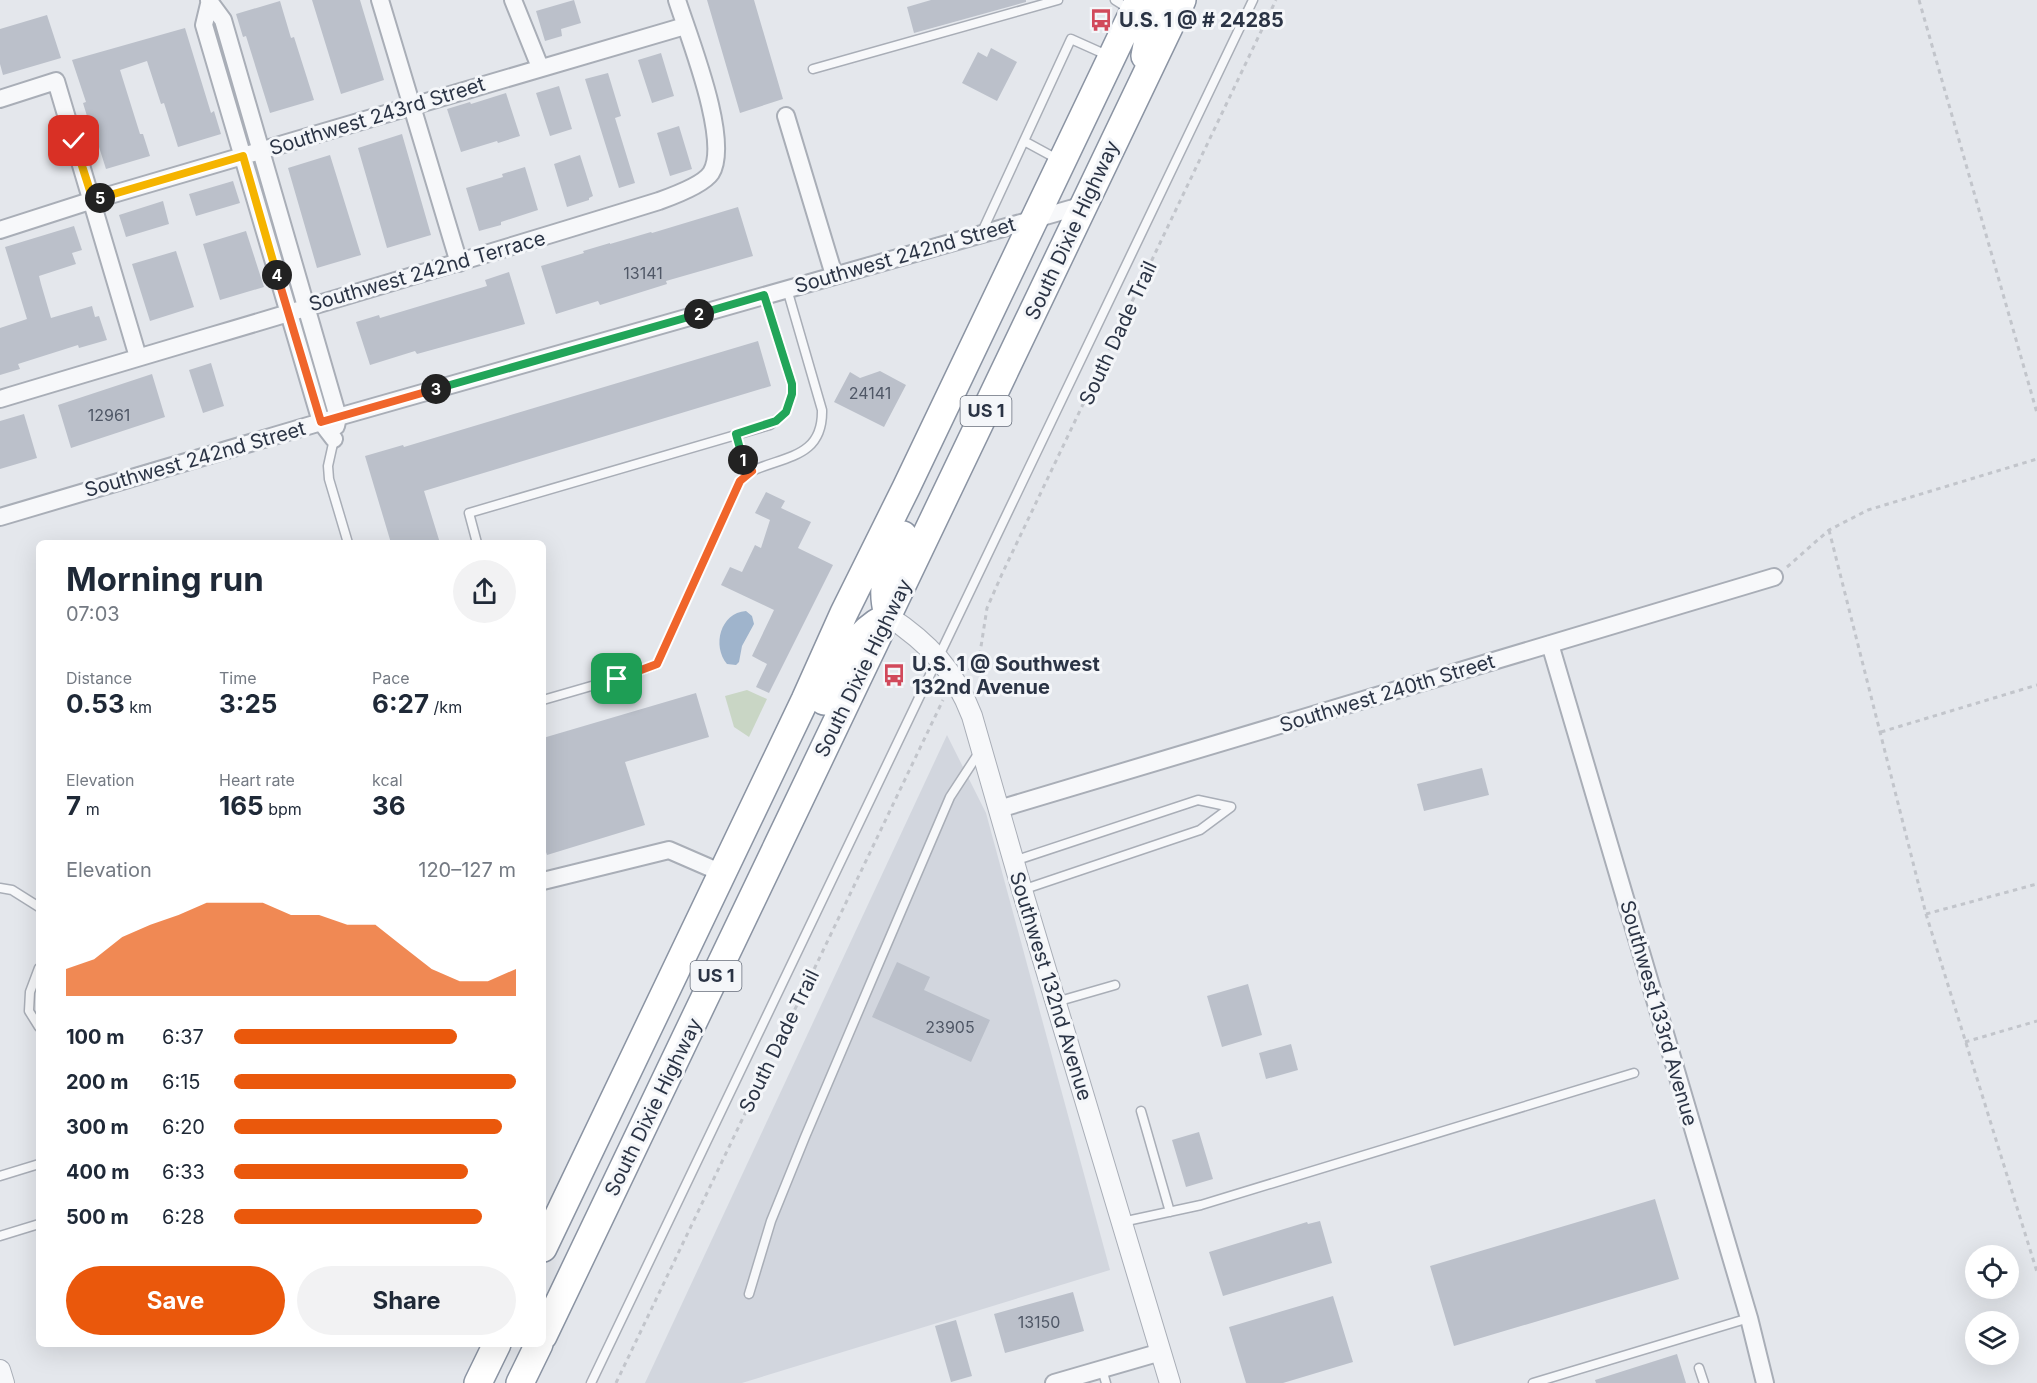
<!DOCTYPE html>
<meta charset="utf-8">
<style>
body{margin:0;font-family:Inter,sans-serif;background:#f2f2f3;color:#1f2937;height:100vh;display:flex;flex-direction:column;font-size:22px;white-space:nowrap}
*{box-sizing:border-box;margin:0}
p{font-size:20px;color:#747a83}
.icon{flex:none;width:33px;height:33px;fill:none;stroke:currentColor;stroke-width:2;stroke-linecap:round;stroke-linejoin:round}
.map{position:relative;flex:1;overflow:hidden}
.details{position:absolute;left:36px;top:540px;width:510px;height:807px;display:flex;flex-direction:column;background:#fff;border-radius:9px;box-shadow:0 6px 24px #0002}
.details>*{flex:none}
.controls{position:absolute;left:1965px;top:1245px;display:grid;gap:12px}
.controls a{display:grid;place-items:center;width:54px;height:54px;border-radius:50%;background:#fff;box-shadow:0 6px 24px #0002;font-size:30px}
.pin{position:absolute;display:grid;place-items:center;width:51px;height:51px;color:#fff;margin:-26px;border-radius:12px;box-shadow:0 3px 9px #0006}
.km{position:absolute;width:30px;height:30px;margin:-15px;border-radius:50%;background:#222;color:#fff;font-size:16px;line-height:30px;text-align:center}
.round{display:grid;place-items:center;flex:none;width:63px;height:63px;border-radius:32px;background:#f2f2f3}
.overview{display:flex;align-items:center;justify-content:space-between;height:102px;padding:0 30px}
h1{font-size:33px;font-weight:700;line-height:45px}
.stats{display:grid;grid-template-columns:repeat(3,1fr);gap:9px;height:102px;padding:6px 30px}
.stats div{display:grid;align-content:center}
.stats b{font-size:26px;font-weight:700}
.stats small{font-size:16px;font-weight:400}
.stats p{font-size:16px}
.chart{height:168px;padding:12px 30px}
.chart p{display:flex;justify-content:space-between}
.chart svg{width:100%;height:108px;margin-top:6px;fill:#ea580c;opacity:.7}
.primary-button{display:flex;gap:12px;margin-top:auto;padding:12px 30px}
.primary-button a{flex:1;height:69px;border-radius:36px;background:#ea580c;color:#fff;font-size:24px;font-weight:700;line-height:69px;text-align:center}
.primary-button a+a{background:#f2f2f3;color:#1f2937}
ul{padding:0 30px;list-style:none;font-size:20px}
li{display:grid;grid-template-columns:96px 72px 1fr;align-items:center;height:45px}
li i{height:15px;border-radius:8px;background:#ea580c}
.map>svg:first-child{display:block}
.built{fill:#d2d6de}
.green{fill:#c9d6c5}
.water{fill:#9fb4cc}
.building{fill:#bbc0ca}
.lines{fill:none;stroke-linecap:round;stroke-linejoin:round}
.service-casing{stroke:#a9aeb7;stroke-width:11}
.minor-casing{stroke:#a9aeb7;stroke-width:20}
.tertiary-casing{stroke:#a9aeb7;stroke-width:22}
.trunk-casing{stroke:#8b94a3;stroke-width:30}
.path{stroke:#c2c5cb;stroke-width:3;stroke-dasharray:4.5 4.5;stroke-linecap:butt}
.service{stroke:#f7f8fa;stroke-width:8}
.minor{stroke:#f7f8fa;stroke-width:16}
.tertiary{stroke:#f7f8fa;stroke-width:20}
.trunk{stroke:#fff;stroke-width:27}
.split-1-casing{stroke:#fff;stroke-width:12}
.split-2-casing{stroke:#fff;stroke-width:12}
.split-3-casing{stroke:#fff;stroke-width:12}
.split-4-casing{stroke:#fff;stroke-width:12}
.split-5-casing{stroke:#fff;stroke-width:12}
.split-6-casing{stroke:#fff;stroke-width:12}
.split-1{stroke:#f0652b;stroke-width:8}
.split-2{stroke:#22a559;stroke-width:8}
.split-3{stroke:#22a559;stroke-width:8}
.split-4{stroke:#f0652b;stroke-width:8}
.split-5{stroke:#f5b400;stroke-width:8}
.split-6{stroke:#f5b400;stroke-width:8}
.labels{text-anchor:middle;stroke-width:6;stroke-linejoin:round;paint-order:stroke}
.number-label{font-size:16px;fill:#4f5766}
.shield{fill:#f4f6f9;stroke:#676e7b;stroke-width:1.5}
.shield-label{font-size:18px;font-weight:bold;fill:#2b3445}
.poi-label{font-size:20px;font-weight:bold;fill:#2b3445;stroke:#f4f6f9;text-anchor:start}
.street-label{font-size:20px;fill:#2b3445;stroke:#f4f6f9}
</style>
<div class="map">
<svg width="2037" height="1383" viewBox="0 0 2037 1383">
<rect width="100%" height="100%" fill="#e4e7ec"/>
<path class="built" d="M947,735L986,813L1110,1270L742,1383H645Z"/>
<path class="green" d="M747,690L767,699L749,737L734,727L725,696Z"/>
<path class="water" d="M746,611L752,616L754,624L742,646L739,662L736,665L727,664C712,646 720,613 746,611Z"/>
<path class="building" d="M312,0H360L384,80L341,94Z
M574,0L581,23L561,29L562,36L545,41L536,11Z
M707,0H754L783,99L740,113Z
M931,0H1026V2L914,33L907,7Z
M280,1L291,38L294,37L314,100L270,113L246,36L243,37L236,14Z
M47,15L61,58L3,75L0,64V29Z
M185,28L211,113L214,111L221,134L178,147L164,103L161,104L147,61L120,70L140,134H143L150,156L106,169L92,125L90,126L83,103L86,102L72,60Z
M991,48L1017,62L997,101L962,83L978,52L987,57Z
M661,53L674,96L652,103L638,60Z
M608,73L621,116L615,118L635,183L619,188L585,79Z
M559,86L572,129L550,136L536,93Z
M506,93L520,136L498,143L497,141L461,152L447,109L470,102L471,104Z
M679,126L692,169L670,176L657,133Z
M402,134L431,235L387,248L358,148Z
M330,155L361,255L317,268L288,168Z
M580,155L593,196L589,198V200L567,207L554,164Z
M525,167L538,210L501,222V225L479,231L466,188L503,177L502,174Z
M233,181L240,203L196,216L189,194Z
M163,201L169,224L126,237L119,215Z
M738,207L753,256L666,281L667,284L600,305L598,301L556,314L541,266L584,253L583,251L610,243V244L651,232L652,233Z
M74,226L82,250L72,253L76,264L39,276L41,284L51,318L92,306L95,317L99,316L107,340L79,348L78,345L18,364L20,369L0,375V328L27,319L5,247Z
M246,231L264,287L220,300L203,244Z
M176,251L194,307L150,321L132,264Z
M509,272L525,324L417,354L415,351L370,365L356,322L379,315L380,318L487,286L485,280Z
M758,341L771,386L424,491L440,543H391L365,456L403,445L404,447Z
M211,363L224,406L203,413L189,370Z
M880,371L906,385L884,427L834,402L850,372L860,378Z
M152,374L165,417L71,448L58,405Z
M24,414L37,458L0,469V421Z
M766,492L785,501L781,508L811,522L798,548L833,565L769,693L756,687L767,664L752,656L774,610L721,585L730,567L742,572L755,545L761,548L770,520L755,513Z
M696,693L709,737L625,762L645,825L547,855L543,843V738Z
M1482,768L1489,795L1424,811L1417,784Z
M897,962L930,977L924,990L990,1020L971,1062L872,1017Z
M1248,984L1262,1035L1222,1047L1207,996Z
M1291,1044L1298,1070L1266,1079L1259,1053Z
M1199,1132L1213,1179L1186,1187L1172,1140Z
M1655,1199L1679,1279L1454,1346L1430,1266Z
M1320,1221L1332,1263L1223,1296L1209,1252L1307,1222L1308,1224Z
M1073,1292L1084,1331L1005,1353L994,1314Z
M1333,1296L1353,1362L1283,1383H1246L1229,1327Z
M956,1320L972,1376L951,1382L935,1326Z
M1677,1354L1686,1383H1596L1595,1380Z"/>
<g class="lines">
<g class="service-casing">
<path id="service" d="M1115,0L1131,10
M813,69L1058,0
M1024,141L1059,160
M981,234L1071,39L1109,56
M736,434L743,460L752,471
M334,439L328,466L329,479L348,543
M477,543L469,513L770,425L786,412L792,394V384L764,295
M543,700L626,676L657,664L740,481L746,473L752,471C784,456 823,458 822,410L787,289
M1014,861L1198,800L1231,807L1200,830L1022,890
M0,888L12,890L39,907
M39,968L30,992L29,1011L39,1027
M1056,1002L1115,985
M1141,1111L1170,1212
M0,1176L39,1164
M1122,1222L1201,1205L1634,1073
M0,1236L39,1224
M749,1294L771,1221L805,1137L876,970L950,797L980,751
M1699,1368L1704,1383
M1102,1369L1106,1383
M591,1383L1253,0
M1533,1383L1749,1318"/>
</g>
<g class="minor-casing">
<path id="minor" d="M210,0L204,25L321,422L334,439
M380,0L459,263
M513,0L540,67
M209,1L223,20L338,417L336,426
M0,99L56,81L138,357
M786,116L834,275
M0,230L93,200L685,26
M0,399C220,333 440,269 659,201C673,196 703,185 711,173C731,141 688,35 677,0
M0,517L338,417L1084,205
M1550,644L1749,1318L1765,1383
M999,809L1774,577
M543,881L669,850L722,873
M1054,1383L1161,1352"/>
</g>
<g class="tertiary-casing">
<path id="tertiary" d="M888,616C929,643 955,671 972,716L1022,890L1170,1383
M0,1370L4,1383"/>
</g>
<g class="trunk-casing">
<path id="trunk" d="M1145,56L1152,18L1160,0
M888,615C879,582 890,564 903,535
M824,701C840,669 851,635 885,618
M543,1248L805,700L844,613L906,488L1139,0
M543,1336L1182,0
M478,1383L497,1344
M520,1383L539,1344"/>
</g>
<path class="path" d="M1919,0L2037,413
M1829,530L1926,914L2037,1272
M1787,567L1829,530L1868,510L2037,459
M969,670L980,653L987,608L1002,574L1276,0
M1881,732L2037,685
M1926,914L2037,884
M1965,1042L2037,1021
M616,1383L943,700"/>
<use href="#service" class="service"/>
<use href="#minor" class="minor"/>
<use href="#tertiary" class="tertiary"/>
<use href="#trunk" class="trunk"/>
</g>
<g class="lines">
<g class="split-1-casing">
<path id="split-1" d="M617,679L657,664L740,481L752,471L743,460"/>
</g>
<g class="split-2-casing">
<path id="split-2" d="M699,314L764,295L792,384V394L786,412L776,421L736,434L743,460"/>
</g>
<g class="split-3-casing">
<path id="split-3" d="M436,389L699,314"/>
</g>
<g class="split-4-casing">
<path id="split-4" d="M277,275L321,422L436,389"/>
</g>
<g class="split-5-casing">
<path id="split-5" d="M100,198L243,156L277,275"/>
</g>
<g class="split-6-casing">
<path id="split-6" d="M74,141L93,200L100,198"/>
</g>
<use href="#split-1" class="split-1"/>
<use href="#split-2" class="split-2"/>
<use href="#split-3" class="split-3"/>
<use href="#split-4" class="split-4"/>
<use href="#split-5" class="split-5"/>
<use href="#split-6" class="split-6"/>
</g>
<defs>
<g id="bus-bare" transform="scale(1.8)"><path d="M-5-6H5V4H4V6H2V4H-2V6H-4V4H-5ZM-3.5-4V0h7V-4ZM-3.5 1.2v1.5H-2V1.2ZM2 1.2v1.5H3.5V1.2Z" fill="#d1495b" stroke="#f4f6f9" stroke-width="2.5" paint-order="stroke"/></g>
</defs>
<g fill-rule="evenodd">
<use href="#bus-bare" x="1101" y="20"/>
<use href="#bus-bare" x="894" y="675"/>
</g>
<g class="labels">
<g class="number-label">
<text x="643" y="279">13141</text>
<text x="870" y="399">24141</text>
<text x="109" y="421">12961</text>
<text x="950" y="1033">23905</text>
<text x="1039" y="1328">13150</text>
</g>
<g class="shield">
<rect x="960.5" y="396" width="51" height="30" rx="4.5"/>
<rect x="690.5" y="961" width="51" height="30" rx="4.5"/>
</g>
<g class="shield-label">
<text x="986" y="417">US 1</text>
<text x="716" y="982">US 1</text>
</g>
<g class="poi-label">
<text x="1119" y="27">U.S. 1 @ # 24285</text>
<text x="912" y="671">U.S. 1 @ Southwest<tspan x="912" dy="23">132nd Avenue</tspan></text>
</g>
<g class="street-label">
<text transform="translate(377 116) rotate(-17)" y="7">Southwest 243rd Street</text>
<text transform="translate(1072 230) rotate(-65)" y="7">South Dixie Highway</text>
<text transform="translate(905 255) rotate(-16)" y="7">Southwest 242nd Street</text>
<text transform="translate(427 271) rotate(-16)" y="7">Southwest 242nd Terrace</text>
<text transform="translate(1118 333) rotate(-65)" y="7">South Dade Trail</text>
<text transform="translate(195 459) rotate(-16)" y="7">Southwest 242nd Street</text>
<text transform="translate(863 668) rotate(-64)" y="7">South Dixie Highway</text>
<text transform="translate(1387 693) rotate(-17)" y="7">Southwest 240th Street</text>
<text transform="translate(1051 986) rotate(73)" y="7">Southwest 132nd Avenue</text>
<text transform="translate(1659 1013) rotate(74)" y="7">Southwest 133rd Avenue</text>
<text transform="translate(779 1041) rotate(-64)" y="7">South Dade Trail</text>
<text transform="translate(653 1107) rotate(-64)" y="7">South Dixie Highway</text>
</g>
</g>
</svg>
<div class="controls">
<a><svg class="icon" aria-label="locate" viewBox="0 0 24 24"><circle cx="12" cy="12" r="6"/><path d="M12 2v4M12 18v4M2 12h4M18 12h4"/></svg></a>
<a><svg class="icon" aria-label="layers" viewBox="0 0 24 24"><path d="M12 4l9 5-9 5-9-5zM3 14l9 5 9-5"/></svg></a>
</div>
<div class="pin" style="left:617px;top:679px;background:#1e9e55"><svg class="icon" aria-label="arrive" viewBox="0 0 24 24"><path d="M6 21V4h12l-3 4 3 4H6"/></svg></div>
<div class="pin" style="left:74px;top:141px;background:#d93025"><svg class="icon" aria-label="check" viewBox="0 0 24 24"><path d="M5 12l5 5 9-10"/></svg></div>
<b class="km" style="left:743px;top:460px">1</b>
<b class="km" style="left:699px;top:314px">2</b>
<b class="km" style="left:436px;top:389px">3</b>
<b class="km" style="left:277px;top:275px">4</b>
<b class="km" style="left:100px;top:198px">5</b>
<section class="details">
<div class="overview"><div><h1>Morning run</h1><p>07:03</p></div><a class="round"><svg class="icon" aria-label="share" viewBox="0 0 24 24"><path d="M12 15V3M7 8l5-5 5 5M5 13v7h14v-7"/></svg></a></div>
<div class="stats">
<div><p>Distance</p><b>0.53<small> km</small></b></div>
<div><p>Time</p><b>3:25</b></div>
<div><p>Pace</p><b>6:27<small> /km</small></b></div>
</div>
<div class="stats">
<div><p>Elevation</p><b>7<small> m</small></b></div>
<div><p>Heart rate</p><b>165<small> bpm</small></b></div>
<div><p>kcal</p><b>36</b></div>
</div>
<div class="chart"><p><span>Elevation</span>120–127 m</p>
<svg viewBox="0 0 160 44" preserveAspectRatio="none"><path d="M0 44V33L10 29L20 20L30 15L40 11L50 6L60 6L70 6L80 11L90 11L100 15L110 15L120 24L130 33L140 38L150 38L160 33V44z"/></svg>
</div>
<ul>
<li><b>100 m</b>6:37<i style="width:79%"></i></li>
<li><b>200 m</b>6:15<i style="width:100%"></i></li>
<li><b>300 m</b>6:20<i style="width:95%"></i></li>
<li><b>400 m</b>6:33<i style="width:83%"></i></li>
<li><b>500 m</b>6:28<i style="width:88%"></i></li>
</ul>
<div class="primary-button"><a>Save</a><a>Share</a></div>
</section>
</div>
